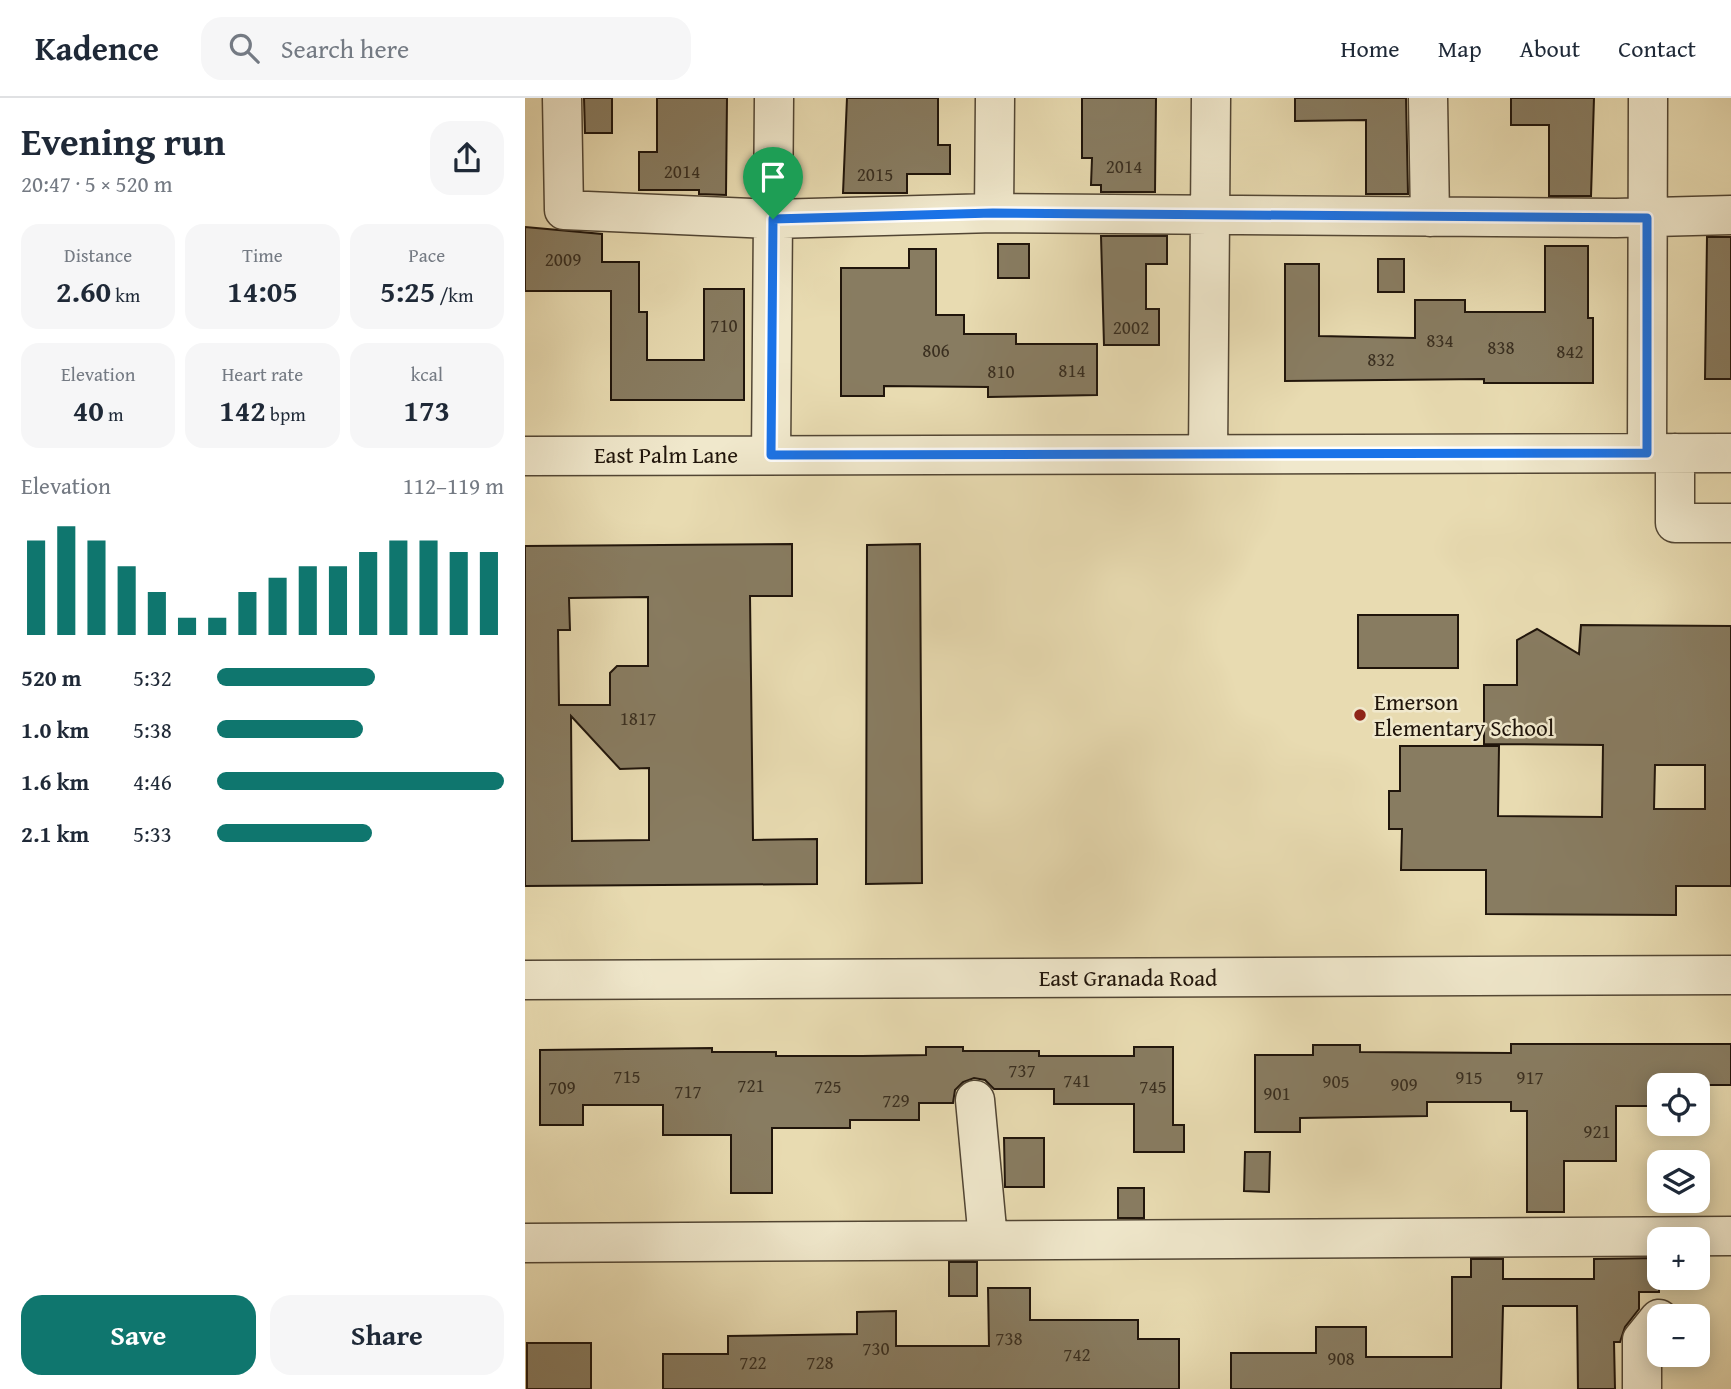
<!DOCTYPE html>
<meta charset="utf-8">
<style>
body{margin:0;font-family:"Gentium Book Plus",serif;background:#f6f6f7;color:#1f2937;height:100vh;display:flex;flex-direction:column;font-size:26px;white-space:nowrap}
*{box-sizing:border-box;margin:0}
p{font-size:23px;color:#747a83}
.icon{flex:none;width:38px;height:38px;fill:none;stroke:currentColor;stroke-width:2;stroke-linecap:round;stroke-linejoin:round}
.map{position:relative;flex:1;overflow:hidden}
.side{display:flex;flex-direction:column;background:#fff;width:525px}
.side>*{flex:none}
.controls{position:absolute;left:1122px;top:975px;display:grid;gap:14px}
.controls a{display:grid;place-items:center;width:63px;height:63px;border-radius:14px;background:#fff;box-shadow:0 4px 18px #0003;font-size:35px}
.pin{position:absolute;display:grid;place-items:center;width:60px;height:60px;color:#fff;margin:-72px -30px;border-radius:50% 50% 50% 0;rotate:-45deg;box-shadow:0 0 7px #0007}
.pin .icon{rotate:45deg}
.round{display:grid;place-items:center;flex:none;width:74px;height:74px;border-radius:21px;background:#f6f6f7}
.overview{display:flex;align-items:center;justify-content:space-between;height:119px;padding:0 21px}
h1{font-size:38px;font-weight:800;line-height:52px}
.figures{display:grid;grid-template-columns:repeat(3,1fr);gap:10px;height:119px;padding:7px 21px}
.figures div{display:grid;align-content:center;border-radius:18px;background:#f6f6f7;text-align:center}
.figures b{font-size:30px;font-weight:800}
.figures small{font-size:19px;font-weight:400}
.figures p{font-size:19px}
.chart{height:196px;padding:14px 21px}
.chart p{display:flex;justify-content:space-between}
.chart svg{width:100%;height:126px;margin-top:7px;stroke:#0f766e;stroke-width:6}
.button{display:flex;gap:14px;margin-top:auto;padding:14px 21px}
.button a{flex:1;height:80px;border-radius:21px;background:#0f766e;color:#fff;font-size:28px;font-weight:800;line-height:80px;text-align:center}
.button a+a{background:#f6f6f7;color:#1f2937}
ul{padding:0 21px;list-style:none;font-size:23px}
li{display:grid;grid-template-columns:112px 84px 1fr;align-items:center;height:52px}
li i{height:18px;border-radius:9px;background:#0f766e}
header{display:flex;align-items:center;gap:42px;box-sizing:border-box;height:98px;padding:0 35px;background:#fff;border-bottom:2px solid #e0e1e3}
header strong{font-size:33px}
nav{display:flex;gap:38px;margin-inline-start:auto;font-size:24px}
.search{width:490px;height:63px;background:#f6f6f7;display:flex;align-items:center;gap:18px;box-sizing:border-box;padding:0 24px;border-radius:21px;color:#747a83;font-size:26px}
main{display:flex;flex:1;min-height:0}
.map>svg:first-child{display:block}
.building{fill:#887c61;stroke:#20150b;stroke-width:2;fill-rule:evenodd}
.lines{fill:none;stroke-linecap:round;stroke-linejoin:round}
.minor-casing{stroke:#524634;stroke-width:41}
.minor{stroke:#f0e8cc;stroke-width:38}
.route-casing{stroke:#fff;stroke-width:14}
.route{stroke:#1a73e8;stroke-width:9}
.poi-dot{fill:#8f2418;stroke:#f0e8cc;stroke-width:2.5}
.labels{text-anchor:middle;stroke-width:5;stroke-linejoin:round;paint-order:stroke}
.number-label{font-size:19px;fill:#3a2f20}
.street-label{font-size:23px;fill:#20150b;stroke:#f0e8cc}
.poi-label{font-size:23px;fill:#20150b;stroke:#f0e8cc;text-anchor:start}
</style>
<header>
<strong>Kadence</strong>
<div class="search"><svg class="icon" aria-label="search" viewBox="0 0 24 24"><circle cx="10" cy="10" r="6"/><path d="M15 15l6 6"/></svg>Search here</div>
<nav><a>Home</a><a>Map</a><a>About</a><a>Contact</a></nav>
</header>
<main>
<section class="side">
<div class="overview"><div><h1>Evening run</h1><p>20:47 · 5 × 520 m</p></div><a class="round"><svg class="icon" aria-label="share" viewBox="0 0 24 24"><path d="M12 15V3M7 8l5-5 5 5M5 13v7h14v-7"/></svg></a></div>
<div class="figures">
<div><p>Distance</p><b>2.60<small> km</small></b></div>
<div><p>Time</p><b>14:05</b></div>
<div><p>Pace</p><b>5:25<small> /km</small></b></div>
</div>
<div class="figures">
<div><p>Elevation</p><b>40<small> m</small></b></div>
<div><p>Heart rate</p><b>142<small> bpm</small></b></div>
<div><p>kcal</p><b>173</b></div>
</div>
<div class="chart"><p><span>Elevation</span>112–119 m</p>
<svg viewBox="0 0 160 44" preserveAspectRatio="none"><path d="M5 44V11M15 44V6M25 44V11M35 44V20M45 44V29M55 44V38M65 44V38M75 44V29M85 44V24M95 44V20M105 44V20M115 44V15M125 44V11M135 44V11M145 44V15M155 44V15"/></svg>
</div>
<ul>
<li><b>520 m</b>5:32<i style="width:55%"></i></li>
<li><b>1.0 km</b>5:38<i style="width:51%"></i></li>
<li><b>1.6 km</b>4:46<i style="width:100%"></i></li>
<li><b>2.1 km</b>5:33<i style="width:54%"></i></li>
</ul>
<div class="button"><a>Save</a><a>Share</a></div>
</section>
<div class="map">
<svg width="1206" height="1291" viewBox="0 0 1206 1291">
<rect width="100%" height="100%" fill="#e8dbb1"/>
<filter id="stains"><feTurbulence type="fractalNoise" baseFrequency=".00286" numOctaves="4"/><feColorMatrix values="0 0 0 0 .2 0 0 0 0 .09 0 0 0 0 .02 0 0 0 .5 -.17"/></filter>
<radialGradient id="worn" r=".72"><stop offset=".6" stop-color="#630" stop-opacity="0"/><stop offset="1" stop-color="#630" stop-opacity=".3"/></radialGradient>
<path class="building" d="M59,0H87V35H60Z
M132,0H202L201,97L174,96V92H114V54H132Z
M322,0H413V47H425V76H382V95H318Z
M557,0H631L630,94H576V87H566L567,60H557Z
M770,0H881L883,96H841V22L770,23Z
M986,0H1069L1066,98H1024V27H986Z
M0,129L77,136V164H114V214H122V262H179V191H219V302H86V193H0Z
M576,138H642V166H621V211H634V247H579Z
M1182,139H1206V281H1180Z
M473,146H504V180H473Z
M1020,148H1063V220H1068V285H959V281L760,283V166H794V238L890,240V202H940V214H1020Z
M384,151H411V217H439V236H491V246H572V297L463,299V289L359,288V298H316V170H384Z
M853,161H879V194H853Z
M267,446V498H225L228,742L292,741V786L0,788V448ZM123,499V568H92L85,575V607H34L33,532H45L44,500ZM46,618L95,671L124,670V742L47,743Z
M395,446L397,785L341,786L342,447Z
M833,517H933V570H833Z
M1056,527L1206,528V788H1151V817L961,816V772H876L877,731H864V693H875V648H974L973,718L1077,719L1078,647L959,646V587H992V542L1012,531L1054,556ZM1130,667H1180V711H1129Z
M986,946H1206V987H1134V1008H1091V1063H1039V1114H1002V1013H986V1004H902V1018L775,1020V1034H730V957H788V947H835V954L986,955Z
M401,949H438V953H514V958H609V949H648V1027H659V1054H609V1006H529V991H469L460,982L449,980L438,984L430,992L428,1005H394V1022H325V1030H247V1095H206V1037H138V1007H58V1027H15V952L187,950V954H251V958H337L401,957Z
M479,1040H519V1089H480Z
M720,1054H745L744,1094L719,1093Z
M593,1090H619V1120H593Z
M1134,1160V1194H1114V1211L1100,1229L1095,1244H1089L1090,1291H1053L1052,1208H978L976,1291H706V1255H791V1229H841V1259H927V1179H946V1161H978V1181H1069V1161Z
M424,1164H452V1198H424Z
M463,1190H505V1222H613V1241H654V1291H138V1256H203V1238L332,1236V1214L371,1213V1248H464Z
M2,1245H66V1291H2Z"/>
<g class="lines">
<g class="minor-casing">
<path id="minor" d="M37,0L39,112L248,121L469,115L1091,120L1206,117
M903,0L905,119
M469,115L470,0
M1122,355L1123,0
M1150,355V425H1206
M683,356L686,0
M246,357L249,0
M0,358L1206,355
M0,882L1206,877
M450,1002L463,1142
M0,1145L1206,1138
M1117,1291V1242L1134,1221"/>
</g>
<use href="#minor" class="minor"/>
</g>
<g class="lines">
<g class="route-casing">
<path id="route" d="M468,115L1122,120V355L246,357L248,121Z"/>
</g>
<use href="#route" class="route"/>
</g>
<circle class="poi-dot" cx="835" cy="617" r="7"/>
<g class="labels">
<g class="number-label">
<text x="599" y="75">2014</text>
<text x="157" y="80">2014</text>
<text x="350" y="83">2015</text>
<text x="38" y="168">2009</text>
<text x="199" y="234">710</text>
<text x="606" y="236">2002</text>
<text x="915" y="249">834</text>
<text x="976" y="256">838</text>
<text x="411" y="259">806</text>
<text x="1045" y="260">842</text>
<text x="856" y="268">832</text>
<text x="547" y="279">814</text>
<text x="476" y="280">810</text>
<text x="113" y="627">1817</text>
<text x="497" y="979">737</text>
<text x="102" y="985">715</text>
<text x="944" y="986">915</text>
<text x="1005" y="986">917</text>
<text x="552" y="989">741</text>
<text x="811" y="990">905</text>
<text x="879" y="993">909</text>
<text x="226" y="994">721</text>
<text x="303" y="995">725</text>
<text x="628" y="995">745</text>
<text x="37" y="996">709</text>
<text x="163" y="1000">717</text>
<text x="752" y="1002">901</text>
<text x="371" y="1009">729</text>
<text x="1072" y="1040">921</text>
<text x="484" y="1247">738</text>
<text x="351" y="1257">730</text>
<text x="552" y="1263">742</text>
<text x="816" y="1267">908</text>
<text x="228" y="1271">722</text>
<text x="295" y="1271">728</text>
</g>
<g class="street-label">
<text x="141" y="365">East Palm Lane</text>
<text x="603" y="888">East Granada Road</text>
</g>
<g class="poi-label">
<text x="849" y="612">Emerson<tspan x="849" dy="26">Elementary School</tspan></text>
</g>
</g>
<rect width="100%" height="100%" filter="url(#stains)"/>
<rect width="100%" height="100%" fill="url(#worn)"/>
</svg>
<div class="controls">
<a><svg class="icon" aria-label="locate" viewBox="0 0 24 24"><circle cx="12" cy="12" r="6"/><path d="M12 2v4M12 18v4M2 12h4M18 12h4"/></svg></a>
<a><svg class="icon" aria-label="layers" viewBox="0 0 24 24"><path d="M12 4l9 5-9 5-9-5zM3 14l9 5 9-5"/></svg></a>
<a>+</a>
<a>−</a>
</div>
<div class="pin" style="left:248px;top:121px;background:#1e9e55"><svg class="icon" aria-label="arrive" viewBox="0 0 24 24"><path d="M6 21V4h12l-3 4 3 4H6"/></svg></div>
</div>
</main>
